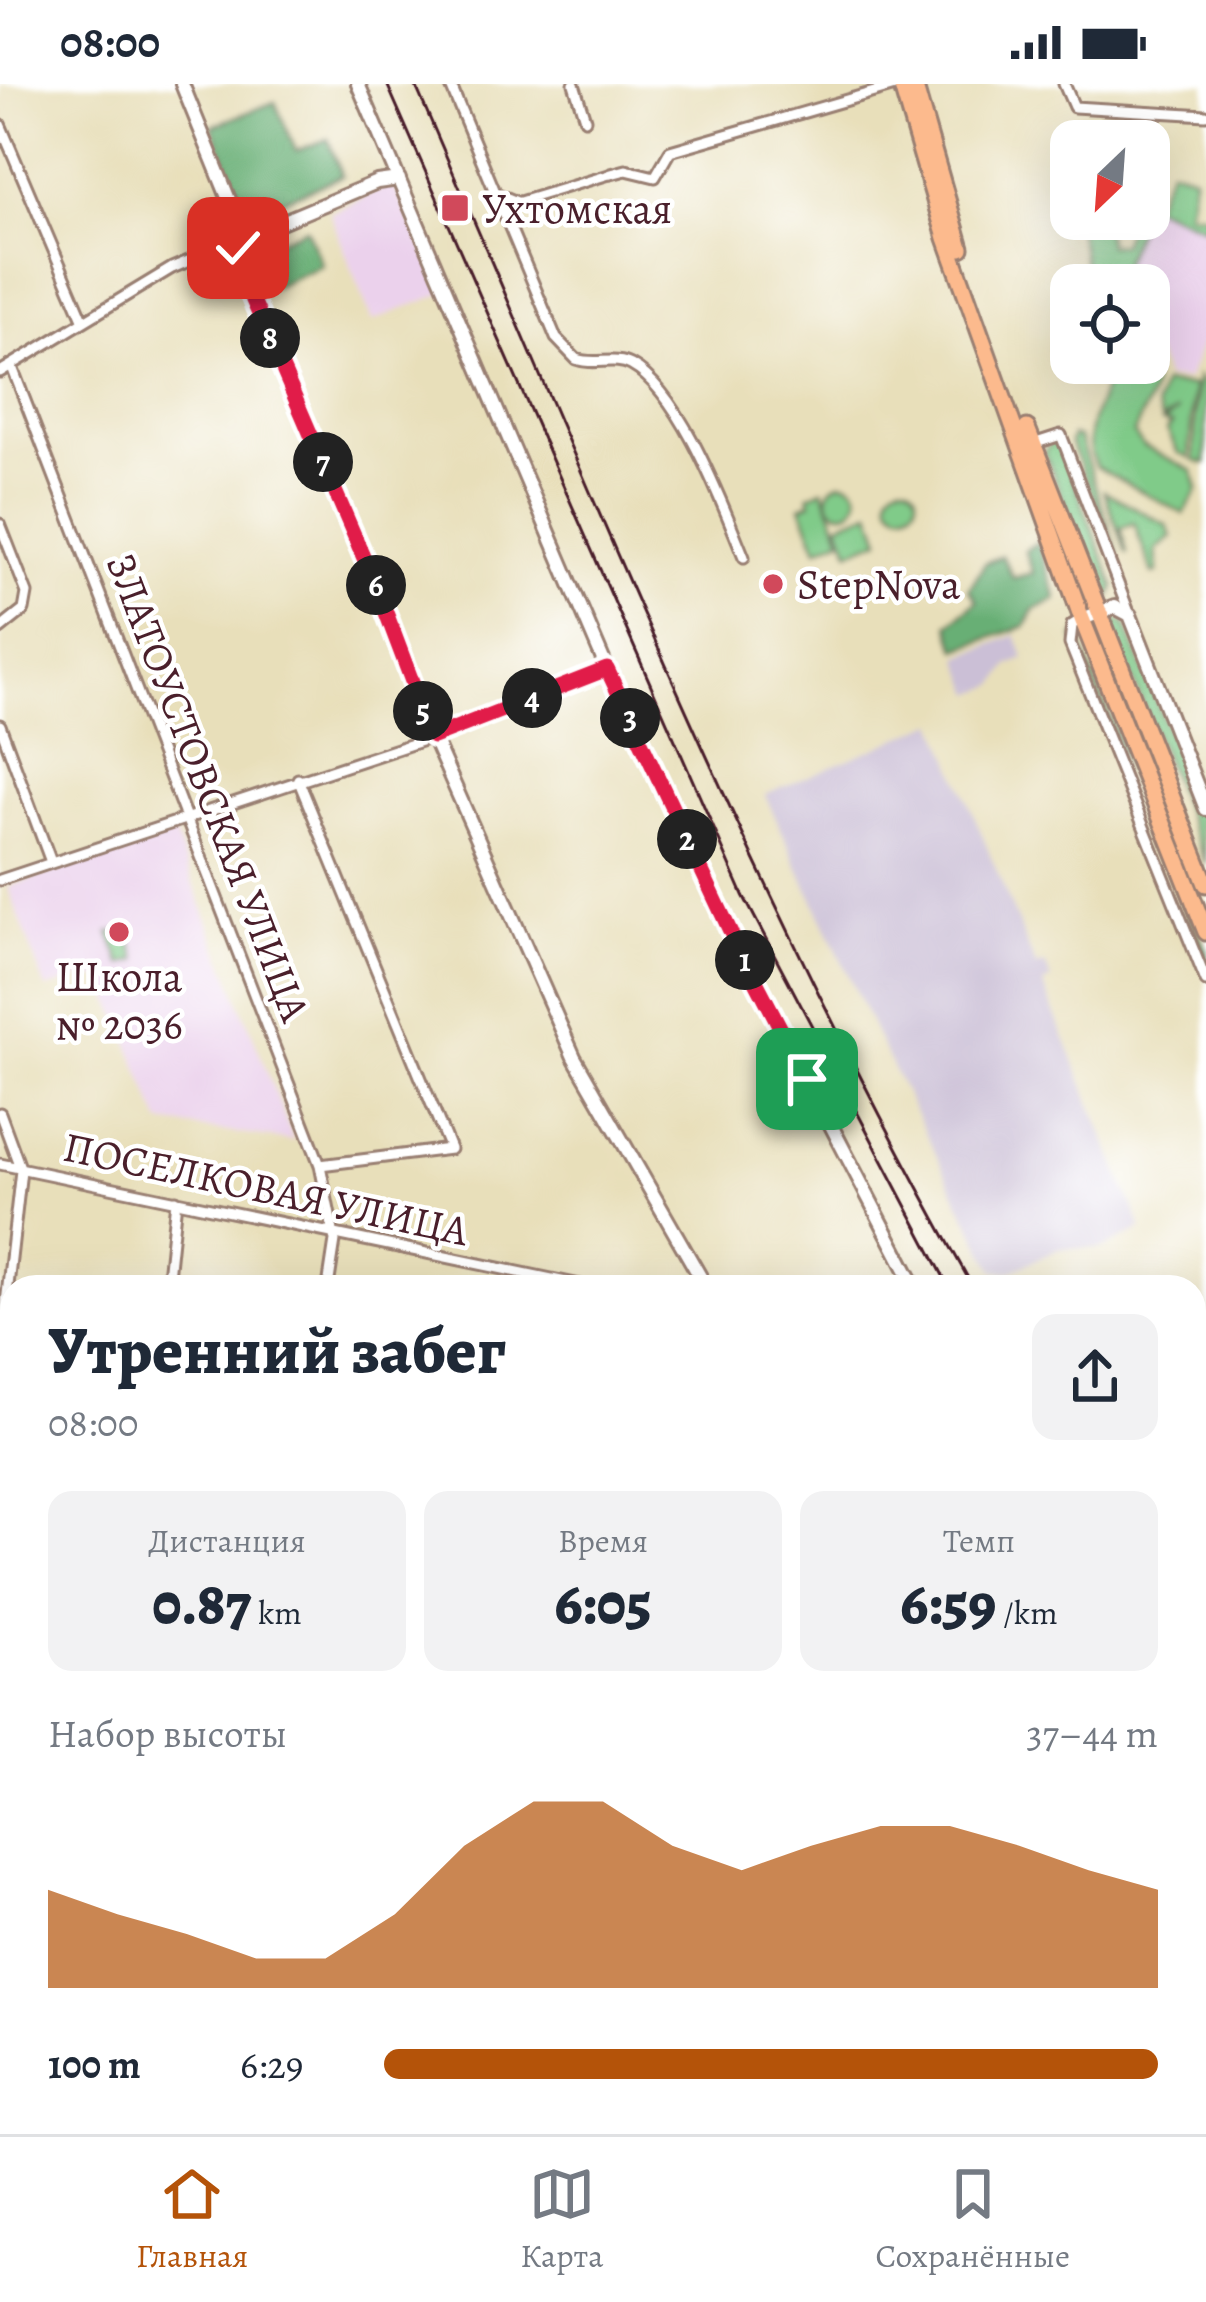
<!DOCTYPE html>
<html lang="ru">
<meta charset="utf-8">
<style>
body{margin:0;font-family:Alegreya,serif;background:#f2f2f3;color:#1f2937;height:100vh;display:flex;flex-direction:column;font-size:45px;white-space:nowrap}
*{box-sizing:border-box;margin:0}
p{font-size:39px;color:#747a83}
.icon{flex:none;width:66px;height:66px;fill:none;stroke:currentColor;stroke-width:2;stroke-linecap:round;stroke-linejoin:round}
.map{position:relative;flex:1;overflow:hidden}
.drawer{position:absolute;left:0px;top:1191px;width:1206px;height:861px;display:flex;flex-direction:column;background:#fff;border-radius:36px 36px 0 0;box-shadow:0 12px 48px #0002}
.drawer>*{flex:none}
.needle{width:78px;rotate:205deg}
.controls{position:absolute;left:1050px;top:36px;display:grid;gap:24px}
.controls a{display:grid;place-items:center;width:120px;height:120px;border-radius:24px;background:#fff;box-shadow:0 12px 48px #0002;font-size:60px}
.pin{position:absolute;display:grid;place-items:center;width:102px;height:102px;color:#fff;margin:-51px;border-radius:24px;box-shadow:0 6px 18px #0006}
.km{position:absolute;width:60px;height:60px;margin:-30px;border-radius:50%;background:#222;color:#fff;font-size:33px;line-height:60px;text-align:center}
.round{display:grid;place-items:center;flex:none;width:126px;height:126px;border-radius:24px;background:#f2f2f3}
.head{display:flex;align-items:center;justify-content:space-between;height:204px;padding:0 48px}
h1{font-size:66px;font-weight:800;line-height:90px}
.figures{display:grid;grid-template-columns:repeat(3,1fr);gap:18px;height:204px;padding:12px 48px}
.figures div{display:grid;align-content:center;border-radius:24px;background:#f2f2f3;text-align:center}
.figures b{font-size:60px;font-weight:800}
.figures small{font-size:33px;font-weight:400}
.figures p{font-size:33px}
.chart{height:336px;padding:24px 48px}
.chart p{display:flex;justify-content:space-between}
.chart svg{width:100%;height:216px;margin-top:12px;fill:#b45309;opacity:.7}
ul{padding:0 48px;list-style:none;font-size:39px}
li{display:grid;grid-template-columns:192px 144px 1fr;align-items:center;height:90px}
li i{height:30px;border-radius:15px;background:#b45309}
.status{display:flex;justify-content:space-between;align-items:center;height:84px;padding:0 60px;background:#fff;direction:ltr}
.status svg{height:33px;fill:currentColor}
.tab-bar{display:flex;justify-content:space-around;align-items:center;height:168px;border-top:3px solid #e0e1e3;background:#fff;font-size:33px;color:#747a83}
.tab-bar a{display:grid;justify-items:center;gap:6px}
.tab-bar .on{color:#b45309}
.map>svg:first-child{display:block}
.built{fill:#ebd1ec}
.industrial{fill:#cbbfd6}
.green{fill:#80cb89;stroke:#65755a;stroke-width:3}
.forest{fill:#68af75;stroke:#596750;stroke-width:3}
.lines{fill:none;stroke-linecap:round;stroke-linejoin:round}
.pedestrian-casing{stroke:#997f72;stroke-width:14}
.minor-casing{stroke:#997f72;stroke-width:15}
.tertiary-casing{stroke:#997f72;stroke-width:18}
.secondary-casing{stroke:#997f72;stroke-width:20}
.primary-casing{stroke:#997f72;stroke-width:21}
.trunk-casing{stroke:#997f72;stroke-width:22}
.pedestrian{stroke:#fff;stroke-width:8}
.minor{stroke:#fff;stroke-width:9}
.tertiary{stroke:#fff;stroke-width:12}
.secondary{stroke:#fee3d1;stroke-width:14}
.primary{stroke:#fcba8d;stroke-width:15}
.trunk{stroke:#fcba8d;stroke-width:16}
.rail{stroke:#4a1f2b;stroke-width:3}
.route-casing{stroke:#fff;stroke-width:24}
.route{stroke:#e11d48;stroke-width:15}
.poi-dot{fill:#d1495b;stroke:#fff;stroke-width:4.5}
.labels{text-anchor:middle;stroke-width:9;stroke-linejoin:round;paint-order:stroke}
.poi-label{font-size:42px;fill:#4a1f2b;stroke:#fff;text-anchor:start}
.street-label{font-size:42px;fill:#4a1f2b;stroke:#fff}
</style>
<div class="status"><b>08:00</b><svg viewBox="0 0 49 12"><path d="M0 12V9h3v3zM5 12V6h3v6zM10 12V3h3v9zM15 12V0h3v12zM26 1h20v11H26zM47 4h2v5h-2z"/></svg></div>
<div class="map">
<svg width="1206" height="2050" viewBox="0 0 1206 2050">
<rect width="100%" height="100%" fill="#fff"/>
<filter id="ink" filterUnits="userSpaceOnUse"><feTurbulence type="fractalNoise" baseFrequency=".00833" numOctaves="2"/><feDisplacementMap in="SourceGraphic" scale="24" xChannelSelector="R" yChannelSelector="G"/><feConvolveMatrix kernelMatrix="1 2 1 2 8 2 1 2 1" color-interpolation-filters="sRGB"/></filter>
<filter id="wash" filterUnits="userSpaceOnUse"><feTurbulence type="fractalNoise" baseFrequency=".004" numOctaves="4" result="noise"/><feDisplacementMap in="SourceGraphic" scale="48" xChannelSelector="R" yChannelSelector="G"/><feGaussianBlur stdDeviation="2.7" result="paint"/><feColorMatrix in="noise" values="0 0 0 0 0 0 0 0 0 0 0 0 0 0 0 0 0 1.4 0 .05"/><feComposite in="paint" operator="in"/></filter>
<g filter="url(#wash)">
<rect width="100%" height="100%" fill="#e8dfba"/>
<path class="built" d="M393,100L444,209L372,237L330,129Z
M1149,121L1206,144V250L1187,296L1166,295L1156,270L1149,266V201H1125L1121,180L1139,135H1149Z
M173,747L294,1057L161,1039L103,895L82,893L46,905L8,803Z
M57,2040H223L233,2050H66Z"/>
<path class="industrial" d="M1016,551L1025,574L1009,582L996,601L974,610L959,573Z
M936,638L1036,883L1045,880L1051,896L1043,900L1142,1145L1104,1164L1059,1165L1009,1188L994,1186L876,951L765,711Z
M0,1804L12,1811V1944L0,1962Z
M1194,1828L1206,1845V1999L1194,1982Z
M955,2040H1194L1206,2050H963Z"/>
<path class="green" d="M1170,84L1194,91L1187,128L1206,130V144L1152,122Z
M1092,135H1102L1108,161L1121,160L1132,135H1141L1123,179L1128,201H1089L1078,147Z
M1107,279H1148C1162,306 1142,325 1134,350L1143,362L1193,387L1198,405L1184,430L1096,383C1075,343 1108,319 1107,279Z
M1197,293L1206,303V380L1194,376Z
M1163,300L1194,302L1189,374L1178,369L1167,346L1172,340L1163,338L1178,327L1162,336L1156,322Z
M1072,352L1079,354L1119,473L1070,359Z
M1053,357L1061,364L1115,503L1109,514L1101,512L1044,367Z
M828 413a15 15 0 1 1 30 0a15 15 0 1 1-30 0Z
M889 413a14 14 0 1 1 28 0a14 14 0 1 1-28 0Z
M823,405L842,454L818,464L801,422L811,418L809,411Z
M1104,407L1167,441L1172,453L1156,466L1158,488L1153,490L1134,439L1121,444L1127,470Z
M871,427L881,455L850,467L839,439Z
M1116,535L1125,539L1198,723L1206,781L1111,540Z
M1077,550L1206,867V878L1075,555Z
M126,844L138,876L122,881L110,849Z
M12,1677V1799L0,1792V1686Z"/>
<path class="forest" d="M275,18L296,67L328,55L342,92L249,130L212,42Z
M306,144L322,181L273,203L256,166Z
M1038,458L1057,515L1034,526L1026,542L957,565L949,540L977,517L969,505L985,479L1002,472L1013,494L1033,489L1025,466Z
M12,1394V1456L0,1460V1396Z
M1194,1755L1206,1773V1841L1194,1824Z
M1194,1982L1206,1999V2049L1194,2040L1200,2022L1194,2012Z"/>
</g>
<g filter="url(#ink)">
<g class="lines">
<g class="pedestrian-casing">
<path id="pedestrian" d="M499,110L518,118L611,90"/>
</g>
<g class="minor-casing">
<path id="minor" d="M450,0L556,254L576,275C594,282 615,272 631,281C681,308 723,422 744,473
M574,0L585,35
M1064,0L1074,23L1206,31
M0,40L83,235
M611,90L626,86L655,93L670,67L902,0
M12,283L320,1081L335,1157L328,1203
M0,288L172,184L238,156
M1033,360L1061,351L1130,531
M0,440L27,509L24,526L0,545
M1082,535L1072,541L1070,560L1206,897
M0,641L51,778
M298,695L450,1065L320,1081
M0,796L433,653L607,585
M0,1029L21,1086L0,1273
M0,1080L590,1203
M167,1203L176,1116
M0,1645L12,1649
M606,2040L617,2050"/>
</g>
<g class="tertiary-casing">
<path id="tertiary" d="M182,0L234,128L243,193L376,502L433,653L574,973L706,1203
M358,0L607,585L732,851L915,1203
M238,156L377,98L399,95
M1082,535L1115,523L1130,531L1206,725
M0,1299L12,1303
M674,2050L685,2040"/>
</g>
<g class="secondary-casing">
<path id="secondary" d="M730,2040L731,2050
M826,2040L833,2050
M920,2040L927,2050"/>
</g>
<g class="primary-casing">
<path id="primary" d="M901,0L946,154L1082,535L1206,848
M914,0L961,164
M1027,344L1206,800"/>
</g>
<g class="trunk-casing">
<path id="trunk" d="M0,1507L12,1510
M0,1527L12,1530
M855,2040L862,2050
M882,2040L889,2050"/>
</g>
<use href="#pedestrian" class="pedestrian"/>
<use href="#minor" class="minor"/>
<use href="#tertiary" class="tertiary"/>
<use href="#secondary" class="secondary"/>
<use href="#primary" class="primary"/>
<use href="#trunk" class="trunk"/>
<path class="rail" d="M387,0L743,811L949,1203
M415,0C591,406 755,817 973,1203
M1194,1545L1206,1563
M1194,1604L1206,1622"/>
</g>
</g>
<g class="lines" filter="url(#ink)">
<g class="route-casing">
<path id="route" d="M238,164L243,193L376,502L433,653L607,585L732,851L807,995"/>
</g>
<use href="#route" class="route"/>
</g>
<g class="poi-dot">
<rect x="440" y="109" width="30" height="30" rx="6"/>
<circle cx="773" cy="500" r="12"/>
<circle cx="119" cy="848" r="12"/>
</g>
<g class="labels">
<g class="poi-label">
<text x="482" y="139">Ухтомская</text>
<text x="797" y="515">StepNova</text>
<text x="119" y="907" text-anchor="middle">Школа<tspan x="119" dy="48">№ 2036</tspan></text>
</g>
<g class="street-label">
<text transform="translate(209 703) rotate(69)" y="15">ЗЛАТОУСТОВСКАЯ УЛИЦА</text>
<text transform="translate(266 1104) rotate(12)" y="15">ПОСЕЛКОВАЯ УЛИЦА</text>
</g>
</g>
</svg>
<div class="controls">
<a><svg class="needle" viewBox="-14 -14 28 28"><path d="M0-13l5 13h-10z" fill="#e53935"/><path d="M0 13l5-13h-10z" fill="#747a83"/></svg></a>
<a><svg class="icon" aria-label="locate" viewBox="0 0 24 24"><circle cx="12" cy="12" r="6"/><path d="M12 2v4M12 18v4M2 12h4M18 12h4"/></svg></a>
</div>
<div class="pin" style="left:807px;top:995px;background:#1e9e55"><svg class="icon" aria-label="arrive" viewBox="0 0 24 24"><path d="M6 21V4h12l-3 4 3 4H6"/></svg></div>
<div class="pin" style="left:238px;top:164px;background:#d93025"><svg class="icon" aria-label="check" viewBox="0 0 24 24"><path d="M5 12l5 5 9-10"/></svg></div>
<b class="km" style="left:745px;top:876px">1</b>
<b class="km" style="left:687px;top:755px">2</b>
<b class="km" style="left:630px;top:634px">3</b>
<b class="km" style="left:532px;top:614px">4</b>
<b class="km" style="left:423px;top:627px">5</b>
<b class="km" style="left:376px;top:501px">6</b>
<b class="km" style="left:323px;top:378px">7</b>
<b class="km" style="left:270px;top:254px">8</b>
<section class="drawer">
<div class="head"><div><h1>Утренний забег</h1><p>08:00</p></div><a class="round"><svg class="icon" aria-label="share" viewBox="0 0 24 24"><path d="M12 15V3M7 8l5-5 5 5M5 13v7h14v-7"/></svg></a></div>
<div class="figures">
<div><p>Дистанция</p><b>0.87<small> km</small></b></div>
<div><p>Время</p><b>6:05</b></div>
<div><p>Темп</p><b>6:59<small> /km</small></b></div>
</div>
<div class="chart"><p><span>Набор высоты</span>37–44 m</p>
<svg viewBox="0 0 160 44" preserveAspectRatio="none"><path d="M0 44V24L10 29L20 33L30 38L40 38L50 29L60 15L70 6L80 6L90 15L100 20L110 15L120 11L130 11L140 15L150 20L160 24V44z"/></svg>
</div>
<ul>
<li><b>100 m</b>6:29<i style="width:100%"></i></li>
</ul>
</section>
</div>
<nav class="tab-bar">
<a class="on"><svg class="icon" aria-label="home" viewBox="0 0 24 24"><path d="M3 11l9-7 9 7M6 9v11h12V9"/></svg>Главная</a>
<a><svg class="icon" aria-label="map" viewBox="0 0 24 24"><path d="M3 6l6-2 6 2 6-2v14l-6 2-6-2-6 2zM9 4v14M15 6v14"/></svg>Карта</a>
<a><svg class="icon" aria-label="saved" viewBox="0 0 24 24"><path d="M7 4h10v16l-5-4-5 4z"/></svg>Сохранённые</a>
</nav>
